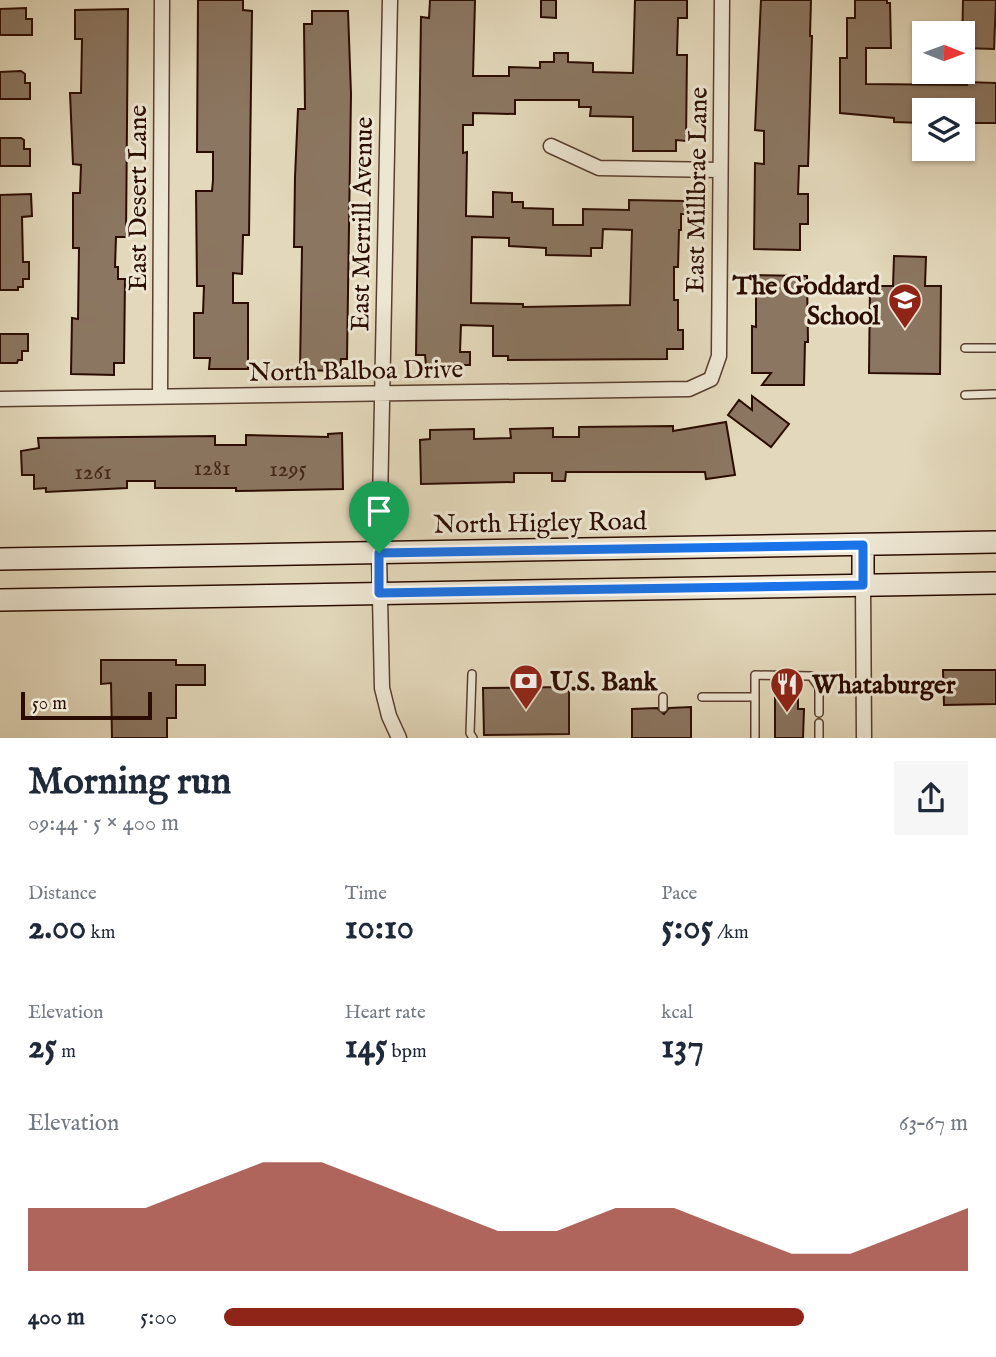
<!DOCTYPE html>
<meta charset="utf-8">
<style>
body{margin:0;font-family:"IM FELL English",serif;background:#f6f6f7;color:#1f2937;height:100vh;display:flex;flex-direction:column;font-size:26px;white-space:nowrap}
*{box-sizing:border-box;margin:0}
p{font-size:23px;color:#747a83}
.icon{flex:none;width:38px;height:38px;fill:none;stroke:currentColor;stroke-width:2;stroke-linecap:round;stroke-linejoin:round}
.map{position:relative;height:738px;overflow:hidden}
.details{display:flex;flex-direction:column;background:#fff;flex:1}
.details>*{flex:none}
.needle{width:46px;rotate:91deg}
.buttons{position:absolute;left:912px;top:21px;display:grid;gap:14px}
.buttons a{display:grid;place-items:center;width:63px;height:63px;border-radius:0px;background:#fff;box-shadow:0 2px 5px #0004;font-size:35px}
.scale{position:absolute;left:21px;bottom:18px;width:131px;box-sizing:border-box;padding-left:7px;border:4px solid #2b0c00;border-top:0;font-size:19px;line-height:24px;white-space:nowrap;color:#2b0c00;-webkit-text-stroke:5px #ede6d3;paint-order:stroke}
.pin{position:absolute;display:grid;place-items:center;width:60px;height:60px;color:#fff;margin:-72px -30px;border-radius:50% 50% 50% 0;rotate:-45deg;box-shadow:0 0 7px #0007}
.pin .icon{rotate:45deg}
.round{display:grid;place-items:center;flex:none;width:74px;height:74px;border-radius:0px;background:#f6f6f7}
.headline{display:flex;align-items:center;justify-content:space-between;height:119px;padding:0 28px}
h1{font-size:38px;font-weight:700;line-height:52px}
.metrics{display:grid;grid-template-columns:repeat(3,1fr);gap:10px;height:119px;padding:7px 28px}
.metrics div{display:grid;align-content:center}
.metrics b{font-size:35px;font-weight:700}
.metrics small{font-size:19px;font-weight:400}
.metrics p{font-size:19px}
.chart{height:196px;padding:14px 28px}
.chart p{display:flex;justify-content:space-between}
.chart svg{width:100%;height:126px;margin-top:7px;fill:#8f2418;opacity:.7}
ul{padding:0 28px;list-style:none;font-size:23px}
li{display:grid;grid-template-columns:112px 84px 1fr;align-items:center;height:52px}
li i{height:18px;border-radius:9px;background:#8f2418}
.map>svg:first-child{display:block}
.building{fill:#8b7661;stroke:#2b0c00;stroke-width:2;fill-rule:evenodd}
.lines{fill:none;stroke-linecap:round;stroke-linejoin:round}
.lane-casing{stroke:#593f2f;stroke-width:10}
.street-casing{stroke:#593f2f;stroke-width:17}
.secondary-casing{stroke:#2b0c00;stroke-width:24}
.lane{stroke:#ede6d3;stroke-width:7}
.street{stroke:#ede6d3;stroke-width:14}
.secondary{stroke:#ede6d3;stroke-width:21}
.route-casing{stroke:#fff;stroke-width:14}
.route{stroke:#1a73e8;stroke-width:9}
.labels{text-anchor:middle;stroke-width:6;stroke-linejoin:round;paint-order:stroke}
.number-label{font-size:23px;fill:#432618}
.street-label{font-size:26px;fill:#2b0c00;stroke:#ede6d3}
.poi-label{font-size:26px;font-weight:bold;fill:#2b0c00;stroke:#ede6d3;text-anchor:start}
</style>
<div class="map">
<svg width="996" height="738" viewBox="0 0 996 738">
<rect width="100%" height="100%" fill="#e3d8bb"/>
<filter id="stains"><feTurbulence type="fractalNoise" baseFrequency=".00286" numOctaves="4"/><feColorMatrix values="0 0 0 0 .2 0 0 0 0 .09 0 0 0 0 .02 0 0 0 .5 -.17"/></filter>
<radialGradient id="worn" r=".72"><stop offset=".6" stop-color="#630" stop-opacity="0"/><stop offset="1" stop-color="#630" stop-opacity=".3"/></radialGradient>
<path class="building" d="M198,0H243V10L252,11L249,235H243L242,274L233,273V303H248V369H209L210,358H194V313H203L204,286H197L196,191H212L213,180V152H197Z
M430,0H475L473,76H509V67L540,68V62H554V53H568V62L593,63V72L633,73L635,0H687V18H678L677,55H687L686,141L676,140V151H633V117L590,116L591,107H579V100H515V114L473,113V125H463V153L467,152L466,216L493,217V192L512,193V202H523V208L553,209V225H583V209L629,210V200L685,201V214H681V230H679L678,267H674V300H678V330H683V349H667V359L508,360V356H493V326L461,325L460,352H470V365H426L425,355H416L421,17L429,18ZM603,229L632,230L630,305L523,307V304L471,303L472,237L509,238V246L546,248V255L591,256V248H602Z
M541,0H556V18L541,17Z
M761,0H811L810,36H812L808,166H799L798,194H808V224H800V250L754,249L755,163L764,164V131L755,130Z
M855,0H887V3H890L891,48H866V84L967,85V82L996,83V123H962V110H924V123L894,122V118L840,113V58H847V18H855Z
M963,0H996L994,49L962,48Z
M26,8V19H32V35H0V9Z
M128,9L126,237H116L115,267H118V279H125L124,363H114V375L71,374L72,318L78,319L79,248H73V193H80L81,165L73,164L70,93H81L82,39H75V10Z
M312,11H348L351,94L347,359H341L340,371L300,370L302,247H294L295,177L298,109H305L304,24H312Z
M21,71L25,74V83H30V99H0V72Z
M0,138H21L24,140V149H30V166H0Z
M31,194L32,216L22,217L23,262H29V279H23V287H18V290H0V195Z
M894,256L926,257L925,286H941L940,374L869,373L870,286H893Z
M753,275L807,276L808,342H805L804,385H762L771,373H752V326L756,327V294H753Z
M0,334H28V351H22V360H18L17,363H0Z
M752,396L789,424L771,447L728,415L739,400L752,410Z
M726,422L735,475L706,479L705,472H566L565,481H552V473H514V482L421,484L420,440L430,439V430L474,429V439L511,438L510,429L553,428V437H579V427L673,426V431Z
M342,433L343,489L236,491V488H155V481H127V488L46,492V488L34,489V475H22L21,451L39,448L38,438L215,436V445H246V435L328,437V434Z
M101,660H176V665H205V685H176V718H167V738H112L111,683L101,684Z
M943,670H996V704L944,705Z
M569,687V734L484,735L483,688Z
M775,693L798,694V709H804L803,738H775Z
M691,707V738H632V709L657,708L664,714L669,708Z"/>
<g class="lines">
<g class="lane-casing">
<path id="lane" d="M965,348H996
M965,395L996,394
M472,674L470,733L473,738
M702,697H755V738
M755,697V675L811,676L819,687V713
M663,708V697
M819,723V738"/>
</g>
<g class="street-casing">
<path id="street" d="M390,0L379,553L382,688L389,716L399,738
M551,146L599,168L720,170
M160,396L162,0
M0,399L689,389L711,379L719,356L722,0
M863,585L864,738"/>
</g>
<g class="secondary-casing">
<path id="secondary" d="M863,545V585
M0,559L996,542
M0,600L996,583"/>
</g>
<use href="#lane" class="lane"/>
<use href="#street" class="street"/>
<use href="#secondary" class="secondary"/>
</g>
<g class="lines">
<g class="route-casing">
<path id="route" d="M863,545V585L379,593V553Z"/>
</g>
<use href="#route" class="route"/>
</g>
<defs>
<g id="school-pin" transform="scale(1.75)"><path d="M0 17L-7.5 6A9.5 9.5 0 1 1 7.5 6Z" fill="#8f2418" stroke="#ede6d3"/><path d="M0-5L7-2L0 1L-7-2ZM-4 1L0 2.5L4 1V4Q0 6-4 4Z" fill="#fff"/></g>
<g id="bank-pin" transform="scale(1.75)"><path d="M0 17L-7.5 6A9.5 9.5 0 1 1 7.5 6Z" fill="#8f2418" stroke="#ede6d3"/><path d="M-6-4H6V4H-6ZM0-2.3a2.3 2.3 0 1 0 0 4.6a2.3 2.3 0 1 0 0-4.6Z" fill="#fff"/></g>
<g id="restaurant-pin" transform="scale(1.75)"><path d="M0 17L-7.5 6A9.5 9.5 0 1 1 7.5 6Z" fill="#8f2418" stroke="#ede6d3"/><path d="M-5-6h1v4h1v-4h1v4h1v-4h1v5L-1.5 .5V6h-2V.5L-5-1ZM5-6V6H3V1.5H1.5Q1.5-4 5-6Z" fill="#fff"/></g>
</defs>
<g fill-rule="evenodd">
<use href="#school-pin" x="905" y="300"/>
<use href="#bank-pin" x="526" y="681"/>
<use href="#restaurant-pin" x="787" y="684"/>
</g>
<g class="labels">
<g class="number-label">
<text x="212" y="475">1281</text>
<text x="288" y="476">1295</text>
<text x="93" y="479">1261</text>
</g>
<g class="street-label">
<text transform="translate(696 190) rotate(-89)" y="9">East Millbrae Lane</text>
<text transform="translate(137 198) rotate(-90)" y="9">East Desert Lane</text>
<text transform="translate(361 224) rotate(-89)" y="9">East Merrill Avenue</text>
<text transform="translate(356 370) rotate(-1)" y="9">North Balboa Drive</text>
<text transform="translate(540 522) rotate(-1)" y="9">North Higley Road</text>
</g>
<g class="poi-label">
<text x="880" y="294" text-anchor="end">The Goddard<tspan x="880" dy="30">School</tspan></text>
<text x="550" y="690">U.S. Bank</text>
<text x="812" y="693">Whataburger</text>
</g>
</g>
<rect width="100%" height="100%" filter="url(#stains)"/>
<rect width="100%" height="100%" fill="url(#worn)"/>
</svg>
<div class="buttons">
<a><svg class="needle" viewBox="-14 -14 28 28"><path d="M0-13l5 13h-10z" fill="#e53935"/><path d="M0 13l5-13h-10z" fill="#747a83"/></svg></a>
<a><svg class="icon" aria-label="layers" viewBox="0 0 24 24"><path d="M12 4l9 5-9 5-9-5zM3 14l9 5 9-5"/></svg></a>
</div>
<div class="scale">50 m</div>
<div class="pin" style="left:379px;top:553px;background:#1e9e55"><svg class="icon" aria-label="arrive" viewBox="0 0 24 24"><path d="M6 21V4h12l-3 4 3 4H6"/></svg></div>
</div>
<section class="details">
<div class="headline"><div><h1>Morning run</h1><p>09:44 · 5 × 400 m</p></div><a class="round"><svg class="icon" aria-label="share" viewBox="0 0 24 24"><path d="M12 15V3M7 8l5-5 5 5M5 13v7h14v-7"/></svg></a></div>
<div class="metrics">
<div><p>Distance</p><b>2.00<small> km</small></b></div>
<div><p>Time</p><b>10:10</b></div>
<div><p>Pace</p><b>5:05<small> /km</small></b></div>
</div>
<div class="metrics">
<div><p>Elevation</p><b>25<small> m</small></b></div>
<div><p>Heart rate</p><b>145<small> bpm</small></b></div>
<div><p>kcal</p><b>137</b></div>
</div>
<div class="chart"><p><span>Elevation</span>63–67 m</p>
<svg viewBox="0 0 160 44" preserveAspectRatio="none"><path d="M0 44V22L10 22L20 22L30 14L40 6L50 6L60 14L70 22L80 30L90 30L100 22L110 22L120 30L130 38L140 38L150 30L160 22V44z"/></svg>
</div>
<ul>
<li><b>400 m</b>5:00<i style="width:78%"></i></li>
</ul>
</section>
